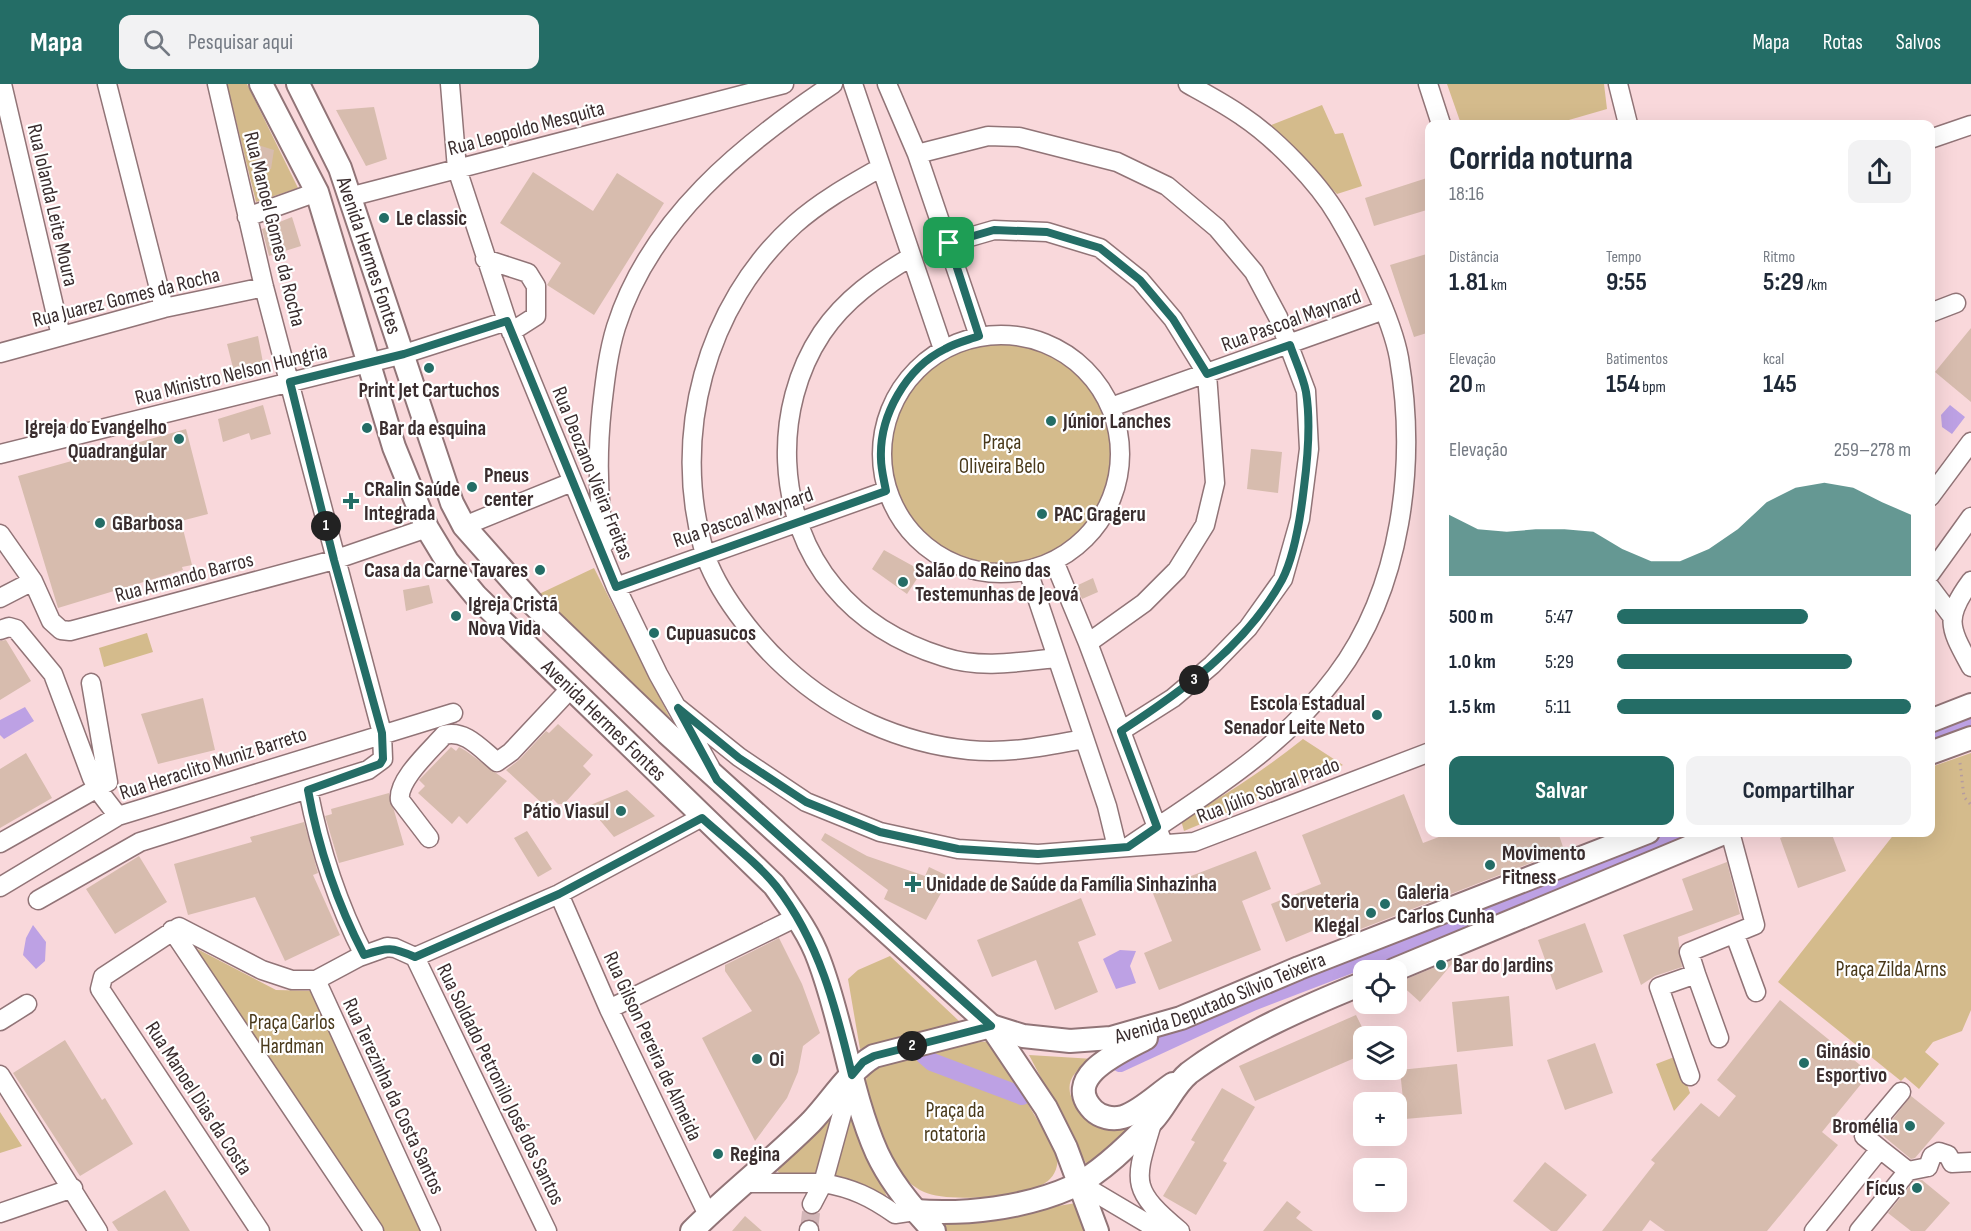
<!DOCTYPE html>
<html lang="pt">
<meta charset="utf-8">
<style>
body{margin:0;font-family:"Sofia Sans Condensed",sans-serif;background:#f2f2f3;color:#1f2937;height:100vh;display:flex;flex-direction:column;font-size:22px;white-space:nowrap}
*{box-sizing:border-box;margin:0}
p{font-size:20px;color:#747a83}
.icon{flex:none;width:33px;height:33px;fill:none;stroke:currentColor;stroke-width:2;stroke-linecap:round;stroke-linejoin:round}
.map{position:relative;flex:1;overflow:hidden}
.panel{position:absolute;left:1425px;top:36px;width:510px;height:717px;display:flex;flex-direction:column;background:#fff;border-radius:12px;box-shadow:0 6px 24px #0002}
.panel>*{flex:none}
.buttons{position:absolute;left:1353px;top:876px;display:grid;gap:12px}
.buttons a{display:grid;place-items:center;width:54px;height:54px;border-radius:12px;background:#fff;box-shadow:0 6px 24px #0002;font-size:30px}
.pin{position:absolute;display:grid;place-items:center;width:51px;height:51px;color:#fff;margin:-26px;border-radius:12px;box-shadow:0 3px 9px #0006}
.km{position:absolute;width:30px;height:30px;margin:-15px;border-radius:50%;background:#222;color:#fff;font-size:16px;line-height:30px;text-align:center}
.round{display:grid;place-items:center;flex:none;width:63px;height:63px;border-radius:12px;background:#f2f2f3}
.headline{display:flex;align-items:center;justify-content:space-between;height:102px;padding:0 24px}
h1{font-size:33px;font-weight:700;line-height:45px}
.figures{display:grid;grid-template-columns:repeat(3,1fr);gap:9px;height:102px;padding:6px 24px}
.figures div{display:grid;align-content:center}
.figures b{font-size:26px;font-weight:700}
.figures small{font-size:16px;font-weight:400}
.figures p{font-size:16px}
.chart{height:168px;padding:12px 24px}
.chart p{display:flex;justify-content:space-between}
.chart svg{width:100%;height:108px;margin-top:6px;fill:#246d66;opacity:.7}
.primary-button{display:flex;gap:12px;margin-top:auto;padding:12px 24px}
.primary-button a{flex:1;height:69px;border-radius:12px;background:#246d66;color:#fff;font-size:24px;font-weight:700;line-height:69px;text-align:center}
.primary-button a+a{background:#f2f2f3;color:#1f2937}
ul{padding:0 24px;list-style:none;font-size:20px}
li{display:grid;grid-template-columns:96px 72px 1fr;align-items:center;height:45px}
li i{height:15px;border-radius:8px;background:#246d66}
header{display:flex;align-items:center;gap:36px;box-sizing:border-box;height:84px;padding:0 30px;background:#246d66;color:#fff}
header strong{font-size:28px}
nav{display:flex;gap:33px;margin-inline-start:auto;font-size:21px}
.search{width:420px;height:54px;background:#f2f2f3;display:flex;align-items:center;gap:15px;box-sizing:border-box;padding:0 21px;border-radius:12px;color:#747a83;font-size:22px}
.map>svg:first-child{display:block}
.green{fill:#d4bb8c}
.water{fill:#bda1e4}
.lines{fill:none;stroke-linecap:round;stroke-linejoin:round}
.canal{stroke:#bda1e4;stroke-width:18}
.building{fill:#d7bcae}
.minor-tunnel{stroke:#d3b6b8;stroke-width:18;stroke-dasharray:18 9;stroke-linecap:butt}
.minor-casing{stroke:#917477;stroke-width:21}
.major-casing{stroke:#917477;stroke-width:26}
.path{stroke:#b69c9e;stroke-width:3;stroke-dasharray:1.5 4.5;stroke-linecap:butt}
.minor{stroke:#fff;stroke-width:18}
.major{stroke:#fff;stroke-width:22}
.route-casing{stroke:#fff;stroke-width:12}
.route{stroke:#246d66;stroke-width:8}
.poi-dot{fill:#246d66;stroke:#fff;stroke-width:2}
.labels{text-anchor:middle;stroke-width:4.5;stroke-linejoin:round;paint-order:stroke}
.street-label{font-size:21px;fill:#3a2d2e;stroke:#fff}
.poi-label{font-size:21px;font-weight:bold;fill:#3a2d2e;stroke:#fff;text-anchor:start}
.park-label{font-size:21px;fill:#49391a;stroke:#fff}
</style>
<header>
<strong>Mapa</strong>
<div class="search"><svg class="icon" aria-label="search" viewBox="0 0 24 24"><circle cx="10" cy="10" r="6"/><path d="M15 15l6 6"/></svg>Pesquisar aqui</div>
<nav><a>Mapa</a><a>Rotas</a><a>Salvos</a></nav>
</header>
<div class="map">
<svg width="1971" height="1147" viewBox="0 0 1971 1147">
<rect width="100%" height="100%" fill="#f9d8db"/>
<path class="green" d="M227,0H247L298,104L256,118Z
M1447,0H1604L1607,25L1555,40H1461Z
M1322,21L1335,50L1343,49L1362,102L1337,110L1269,42Z
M887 370a115 115 0 1 1 230 0a115 115 0 1 1-230 0Z
M594,484L671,636L539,510Z
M147,549L153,568L104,583L99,564Z
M1303,655L1343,681L1184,747L1181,736C1225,712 1264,686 1303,655Z
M1971,669V926L1962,947L1933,958L1925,968L1939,980L1919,1005L1905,993L1901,997L1778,898L1895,749L1930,748L1931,704L1935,698L1931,683Z
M180,856L276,906L317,907L429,1147H376Z
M890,872L959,937L860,965L848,895L858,886Z
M990,957L1056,1067C1060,1079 1056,1092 1045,1099C1024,1113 947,1119 924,1108C902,1098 888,1073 881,1051C875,1037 862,1014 865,999C873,968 963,960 990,957Z
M1029,971L1094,975C1060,993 1064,1013 1090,1038L1146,1033L1088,1083Z
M1677,972L1690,1009L1674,1027L1656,980Z
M851,1014L890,1122L829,1097Z
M0,1028L22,1062L0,1069Z
M832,1034L817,1092L792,1097L777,1087Z
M1076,1119L1085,1147H945L938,1139H957Z"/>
<path class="water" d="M1950,321L1965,333L1952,350L1942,343L1941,331Z
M25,623L34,637L4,655L0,651V636Z
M33,841L46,858L45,877L36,885L23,871L26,854Z
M1120,866L1136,867L1130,882L1136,899L1116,905L1103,875Z"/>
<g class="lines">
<path class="canal" d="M1930,657L1971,641
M924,971L932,978L1022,1012
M1120,979L1252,918L1696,748"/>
</g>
<path class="building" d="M374,23L387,75L366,82L336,26Z
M258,61L274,66L271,85L255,84Z
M533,88L593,127L617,89L664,119L594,231L547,201L561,179L500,139Z
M1430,93V125L1374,142L1365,114Z
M292,133L301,162L269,172L262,145Z
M1430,169V248L1414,253L1390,181Z
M1971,244V318L1935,288Z
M258,252L264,284L262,290L236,296L227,260Z
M263,321L271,350L251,356L249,349L223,358L218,335Z
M186,345L208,430L181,437L192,481L182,483L183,486L58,524L18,392Z
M1251,365L1282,368L1278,409L1247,405Z
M884,466L922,487L907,510L872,485Z
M1093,494L1098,508L1082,515L1076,502Z
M429,501L433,519L406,527L403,506Z
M6,556L31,597L0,616V557Z
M203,614L215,666L158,680L141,630Z
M558,640L593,671L583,682L591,690L564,720H558L553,715L546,723L506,686L519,676L546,647L549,649Z
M451,663L456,667L459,663L466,667L507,697L467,740L459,732L452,740L418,709L425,702L419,696Z
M26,669L52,714L0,744V685Z
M627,706L655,732L614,753L588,722Z
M389,709L404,761L339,779L325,732L332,730L331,725Z
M1404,710L1423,759L1452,748H1558L1564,766L1353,848L1348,832L1286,858L1271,820L1321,800L1302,751Z
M304,738L318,789L313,791L340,851L285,877L255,813L188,831L174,780L252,758L250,753Z
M527,747L552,785L538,793L514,754Z
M1796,748H1831L1846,787L1798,804L1780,754Z
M825,749L867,772L925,792L929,783L950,793L926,836L884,815L888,806L821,756Z
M1256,767L1271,805L1242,817L1261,866L1159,906L1144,869L1172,857L1152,807Z
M139,772L167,818L115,850L86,805Z
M1727,778L1740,830L1678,853L1682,883L1655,892L1641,901L1623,851L1693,826L1682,795Z
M1081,814L1096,851L1078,858L1098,908L1055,926L1036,876L992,893L977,856Z
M1585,839L1603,888L1556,906L1538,856Z
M779,854L802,900L820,949L803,962L798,988L787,1014L755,1057L702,954L752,927L725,887V881Z
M1457,874L1420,918L1399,899V898Z
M1509,912L1513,962L1457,968L1452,918Z
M1780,916L1870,989L1822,1048L1838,1061L1767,1147H1665L1650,1136L1642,1147H1602L1655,1079L1651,1076L1701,1019L1719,1033L1736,1012L1717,996Z
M1356,931L1364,947V970L1255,1017L1239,982Z
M65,956L102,1016L105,1014L133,1060L80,1092L13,989Z
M1595,959L1613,1009L1565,1026L1547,976Z
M1457,980L1462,1030L1405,1035L1400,986Z
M1222,1004L1255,1023L1223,1077L1227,1079L1196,1131L1163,1112L1195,1058L1191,1056Z
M1911,1012L1945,1039L1915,1074L1911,1075L1881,1050Z
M1545,1078L1587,1111L1557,1147H1551L1513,1117Z
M1922,1096L1950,1119L1925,1147H1911L1888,1129L1914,1097Z
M165,1106L190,1147H118L112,1138Z
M1287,1117L1301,1128L1296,1134L1313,1147H1263Z
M745,1132L762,1147H732Z"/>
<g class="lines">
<path class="minor-tunnel" d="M809,1146L812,1120"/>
<g class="minor-casing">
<path id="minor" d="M2,0L61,252
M107,0L164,224
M450,0L457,85L507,237L616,503L658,590L710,683
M853,0L943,265
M887,0L917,70L979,252
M1428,0L1441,40
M1618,0L1628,40
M1930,55L1971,41
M917,70L988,52L1019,53L1117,78L1167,102L1217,144L1254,188L1278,233L1306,307L1309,365L1300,435L1283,495L1248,544L1212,581L1173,614L1121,647
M880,84C850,101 821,117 795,140C705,221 671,352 704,467C716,507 755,556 786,584C836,630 900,659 969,666C1008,670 1046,662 1084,655
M349,113L784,0
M247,133L317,108
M949,159L994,146L1047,148L1100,164L1140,196L1173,235L1207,290L1215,399L1205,441L1177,486L1144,519L1088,559
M911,173C877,193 845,215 822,249C772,324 775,433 834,503C862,537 902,560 944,573C980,585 1019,578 1056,574
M485,175L528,189L536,202V232L511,248
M1930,229L1956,219
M882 370a119 119 0 1 1 238 0a119 119 0 1 1-238 0Z
M0,269L164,224L264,203
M1111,323L1384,226
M0,370L404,270L507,237
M1930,413L1971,358
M464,442L572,398
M0,450L33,497L51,537L61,546L70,547L334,476L427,444
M605,459C597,412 597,370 602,323C605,297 608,269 616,243C650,135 743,60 833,0
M1054,477L1088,559L1161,754
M1028,487L1107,722L1117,763
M1930,490L1971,433
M1971,497C1943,535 1950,544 1971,583
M616,503L886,407
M1930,503L1951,531
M0,514L33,497
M0,546L9,543L16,545L53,590L92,694L98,706L118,732
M678,624L739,673L806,718L880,748L958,765L1038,770L1194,758L1430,668
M308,706C319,761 338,821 364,871
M429,754L400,716C397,696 431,666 444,651C465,645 481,665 497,678L511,668L571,604
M0,759L108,698L91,599
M1128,763C1204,711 1280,667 1336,592C1402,504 1417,380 1399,274C1392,235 1359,167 1338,132C1318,98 1275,54 1242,32C1225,20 1206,10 1188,0
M0,803L118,732L453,629
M559,810L609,925L708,1131
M38,816L140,758L368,686L383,675L382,649L264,203L217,0
M172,846L374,1147
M1735,851L1756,908
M415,873L547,1147
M1696,890L1719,954
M316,896L431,1147
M609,925L797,833
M0,937L27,920
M0,991L98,1147
M1690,992L1659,903L1696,890L1689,868L1755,841L1730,748
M852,993L823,1099C852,1104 871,1113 895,1130L915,1127
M1153,1036C1135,1097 1128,1104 1180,1147
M1880,1065L1864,1052L1901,1008
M1952,1079L1971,1078
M1928,1083L1932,1072L1939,1068L1948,1071L1952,1079
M745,1099H823L812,1120
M1079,1099L1160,1147
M0,1129L73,1104
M809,1146V1147
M260,1147L100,905L103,893L179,843L262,886L292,896H316L359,873L387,863L395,864L415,873L559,810L702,733
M1814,1147L1880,1065L1908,1087L1928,1083
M1859,1147L1908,1087"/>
</g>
<g class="major-casing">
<g id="major">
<path id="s1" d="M261,0L317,108L394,363L427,444L447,477L476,512L774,801C791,825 809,848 819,876C843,939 850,1008 877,1069C890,1097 913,1125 934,1147"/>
<path id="s2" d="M298,0L340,84L452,419L464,442L533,520L667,649L991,942L1046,1024L1066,1064L1097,1147"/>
<path d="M1930,637L1971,621"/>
<path d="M1930,669L1971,654"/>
<path d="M1394,886L1726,748"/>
<path d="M1146,954C1124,966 1060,992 1093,1026C1100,1033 1112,1036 1123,1033C1140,1028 1158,1010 1173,1000"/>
<path d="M915,1127C965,1131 1025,1124 1072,1103C1101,1089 1131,1059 1153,1036C1166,1022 1174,1001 1189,989C1238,952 1307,922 1364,899"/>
<path id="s3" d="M692,1147C730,1109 773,1076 811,1038C831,1017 849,987 874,972L991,942L1023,952L1070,957L1111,954L1181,934L1299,884L1648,748"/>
</g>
</g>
<path class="path" d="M1960,679L1964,713L1971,721"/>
<use href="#minor" class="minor"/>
<use href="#major" class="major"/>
</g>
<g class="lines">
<g class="route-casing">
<path id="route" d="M994,146L1047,148L1100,164L1140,196L1173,235L1207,290L1290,261C1295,276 1303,292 1306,308C1311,339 1308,372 1304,403C1301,429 1294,473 1282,496C1246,562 1182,607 1121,647L1157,743L1128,763L1038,770L958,765L880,748L806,718L739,674L678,624L717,696L991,942L874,972L863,978L852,991C836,924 819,857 776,802C756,777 726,756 702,734L559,810L415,873C392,863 388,863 364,871C338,821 318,762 308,706L380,680L383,675L382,649L334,476L290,298L404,270L507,237L616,503L886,407C884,396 881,385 881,375C879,332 906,284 945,265C955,259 968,256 979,252L949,159Z"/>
</g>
<use href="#route" class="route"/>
</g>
<g class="poi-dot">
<circle cx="384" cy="134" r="6"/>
<circle cx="429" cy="284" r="6"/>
<circle cx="1051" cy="337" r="6"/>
<circle cx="367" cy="344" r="6"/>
<circle cx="179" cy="355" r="6"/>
<circle cx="472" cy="403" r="6"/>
<path d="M348 408h6v6h6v6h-6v6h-6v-6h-6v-6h6z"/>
<circle cx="1042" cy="430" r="6"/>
<circle cx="100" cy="439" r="6"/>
<circle cx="540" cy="486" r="6"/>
<circle cx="903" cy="498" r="6"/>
<circle cx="456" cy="532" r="6"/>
<circle cx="654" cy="549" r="6"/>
<circle cx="1377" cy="631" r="6"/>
<circle cx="621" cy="727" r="6"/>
<circle cx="1490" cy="781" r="6"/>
<path d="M910 791h6v6h6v6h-6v6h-6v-6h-6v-6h6z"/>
<circle cx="1385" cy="820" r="6"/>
<circle cx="1371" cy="829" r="6"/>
<circle cx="1441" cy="881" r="6"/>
<circle cx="757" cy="975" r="6"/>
<circle cx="1804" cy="979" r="6"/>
<circle cx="1910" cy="1042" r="6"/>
<circle cx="718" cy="1070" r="6"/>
<circle cx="1917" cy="1104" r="6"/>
</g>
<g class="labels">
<g class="street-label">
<text transform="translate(526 44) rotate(-15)" y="7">Rua Leopoldo Mesquita</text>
<text transform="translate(53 121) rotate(77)" y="7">Rua Iolanda Leite Moura</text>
<text transform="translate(275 145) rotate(76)" y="7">Rua Manoel Gomes da Rocha</text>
<text dy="7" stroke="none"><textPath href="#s2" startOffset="186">Avenida Hermes Fontes</textPath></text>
<text transform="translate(126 213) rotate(-14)" y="7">Rua Juarez Gomes da Rocha</text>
<text transform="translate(1291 236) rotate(-20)" y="7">Rua Pascoal Maynard</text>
<text transform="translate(231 290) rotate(-14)" y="7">Rua Ministro Nelson Hungria</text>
<text transform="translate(593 389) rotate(68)" y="7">Rua Deozano Vieira Freitas</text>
<text transform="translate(743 433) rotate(-19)" y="7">Rua Pascoal Maynard</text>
<text transform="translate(184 493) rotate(-15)" y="7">Rua Armando Barros</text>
<text dy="7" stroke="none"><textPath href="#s1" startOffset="738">Avenida Hermes Fontes</textPath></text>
<text transform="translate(213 679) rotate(-18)" y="7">Rua Heraclito Muniz Barreto</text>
<text transform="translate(1268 706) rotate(-21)" y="7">Rua Júlio Sobral Prado</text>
<text dy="7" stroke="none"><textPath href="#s3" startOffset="612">Avenida Deputado Sílvio Teixeira</textPath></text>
<text transform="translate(653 962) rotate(65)" y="7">Rua Gilson Pereira de Almeida</text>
<text transform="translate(501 1000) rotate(64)" y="7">Rua Soldado Petronilo José dos Santos</text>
<text transform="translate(394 1012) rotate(65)" y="7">Rua Terezinha da Costa Santos</text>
<text transform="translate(199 1014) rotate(57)" y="7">Rua Manoel Dias da Costa</text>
</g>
<g class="poi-label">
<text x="396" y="141">Le classic</text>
<text x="429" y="313" text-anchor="middle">Print Jet Cartuchos</text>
<text x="1063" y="344">Júnior Lanches</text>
<text x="167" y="350" text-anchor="end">Igreja do Evangelho<tspan x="167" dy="24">Quadrangular</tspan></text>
<text x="379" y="351">Bar da esquina</text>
<text x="484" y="398">Pneus<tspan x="484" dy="24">center</tspan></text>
<text x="364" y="412">CRalin Saúde<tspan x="364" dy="24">Integrada</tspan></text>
<text x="1054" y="437">PAC Grageru</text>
<text x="112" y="446">GBarbosa</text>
<text x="528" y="493" text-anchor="end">Casa da Carne Tavares</text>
<text x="915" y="493">Salão do Reino das<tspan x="915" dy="24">Testemunhas de Jeová</tspan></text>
<text x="468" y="527">Igreja Cristã<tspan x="468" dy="24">Nova Vida</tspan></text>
<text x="666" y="556">Cupuasucos</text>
<text x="1365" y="626" text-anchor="end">Escola Estadual<tspan x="1365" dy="24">Senador Leite Neto</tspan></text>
<text x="609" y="734" text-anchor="end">Pátio Viasul</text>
<text x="1502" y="776">Movimento<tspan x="1502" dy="24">Fitness</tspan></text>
<text x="926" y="807">Unidade de Saúde da Família Sinhazinha</text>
<text x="1397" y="815">Galeria<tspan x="1397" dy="24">Carlos Cunha</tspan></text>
<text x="1359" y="824" text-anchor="end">Sorveteria<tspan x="1359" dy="24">Klegal</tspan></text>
<text x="1453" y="888">Bar do Jardins</text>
<text x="1816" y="974">Ginásio<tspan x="1816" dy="24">Esportivo</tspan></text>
<text x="769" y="982">Oi</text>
<text x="1898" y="1049" text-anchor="end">Bromélia</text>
<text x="730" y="1077">Regina</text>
<text x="1905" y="1111" text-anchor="end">Fícus</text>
</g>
<g class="park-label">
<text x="1002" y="365">Praça<tspan x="1002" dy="24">Oliveira Belo</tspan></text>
<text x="1891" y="892">Praça Zilda Arns</text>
<text x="292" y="945">Praça Carlos<tspan x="292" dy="24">Hardman</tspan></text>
<text x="955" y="1033">Praça da<tspan x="955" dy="24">rotatoria</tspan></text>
</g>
</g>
</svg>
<div class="buttons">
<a><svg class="icon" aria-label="locate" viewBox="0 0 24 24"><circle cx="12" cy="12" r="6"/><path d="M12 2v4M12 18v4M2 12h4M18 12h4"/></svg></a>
<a><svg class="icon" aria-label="layers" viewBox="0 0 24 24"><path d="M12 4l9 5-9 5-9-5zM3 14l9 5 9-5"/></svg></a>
<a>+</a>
<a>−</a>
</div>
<div class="pin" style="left:949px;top:159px;background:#1e9e55"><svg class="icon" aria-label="arrive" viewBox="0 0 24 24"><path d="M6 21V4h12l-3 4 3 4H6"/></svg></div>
<b class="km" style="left:326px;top:442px">1</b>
<b class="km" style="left:912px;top:962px">2</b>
<b class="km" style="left:1194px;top:596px">3</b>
<section class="panel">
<div class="headline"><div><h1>Corrida noturna</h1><p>18:16</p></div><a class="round"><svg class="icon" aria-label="share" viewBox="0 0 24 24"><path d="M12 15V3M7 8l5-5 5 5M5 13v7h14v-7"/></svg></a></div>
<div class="figures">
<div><p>Distância</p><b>1.81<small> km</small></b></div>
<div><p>Tempo</p><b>9:55</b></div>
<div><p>Ritmo</p><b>5:29<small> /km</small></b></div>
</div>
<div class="figures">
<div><p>Elevação</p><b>20<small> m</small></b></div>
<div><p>Batimentos</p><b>154<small> bpm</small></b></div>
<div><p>kcal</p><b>145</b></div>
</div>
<div class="chart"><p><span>Elevação</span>259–278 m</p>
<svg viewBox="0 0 160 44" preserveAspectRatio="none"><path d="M0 44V19L10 25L20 26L30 25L40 25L50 26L60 33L70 38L80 38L90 33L100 25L110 14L120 8L130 6L140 8L150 14L160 19V44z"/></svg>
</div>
<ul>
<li><b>500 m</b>5:47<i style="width:65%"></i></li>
<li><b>1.0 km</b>5:29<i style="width:80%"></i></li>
<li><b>1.5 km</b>5:11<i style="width:100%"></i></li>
</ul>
<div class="primary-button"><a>Salvar</a><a>Compartilhar</a></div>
</section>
</div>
